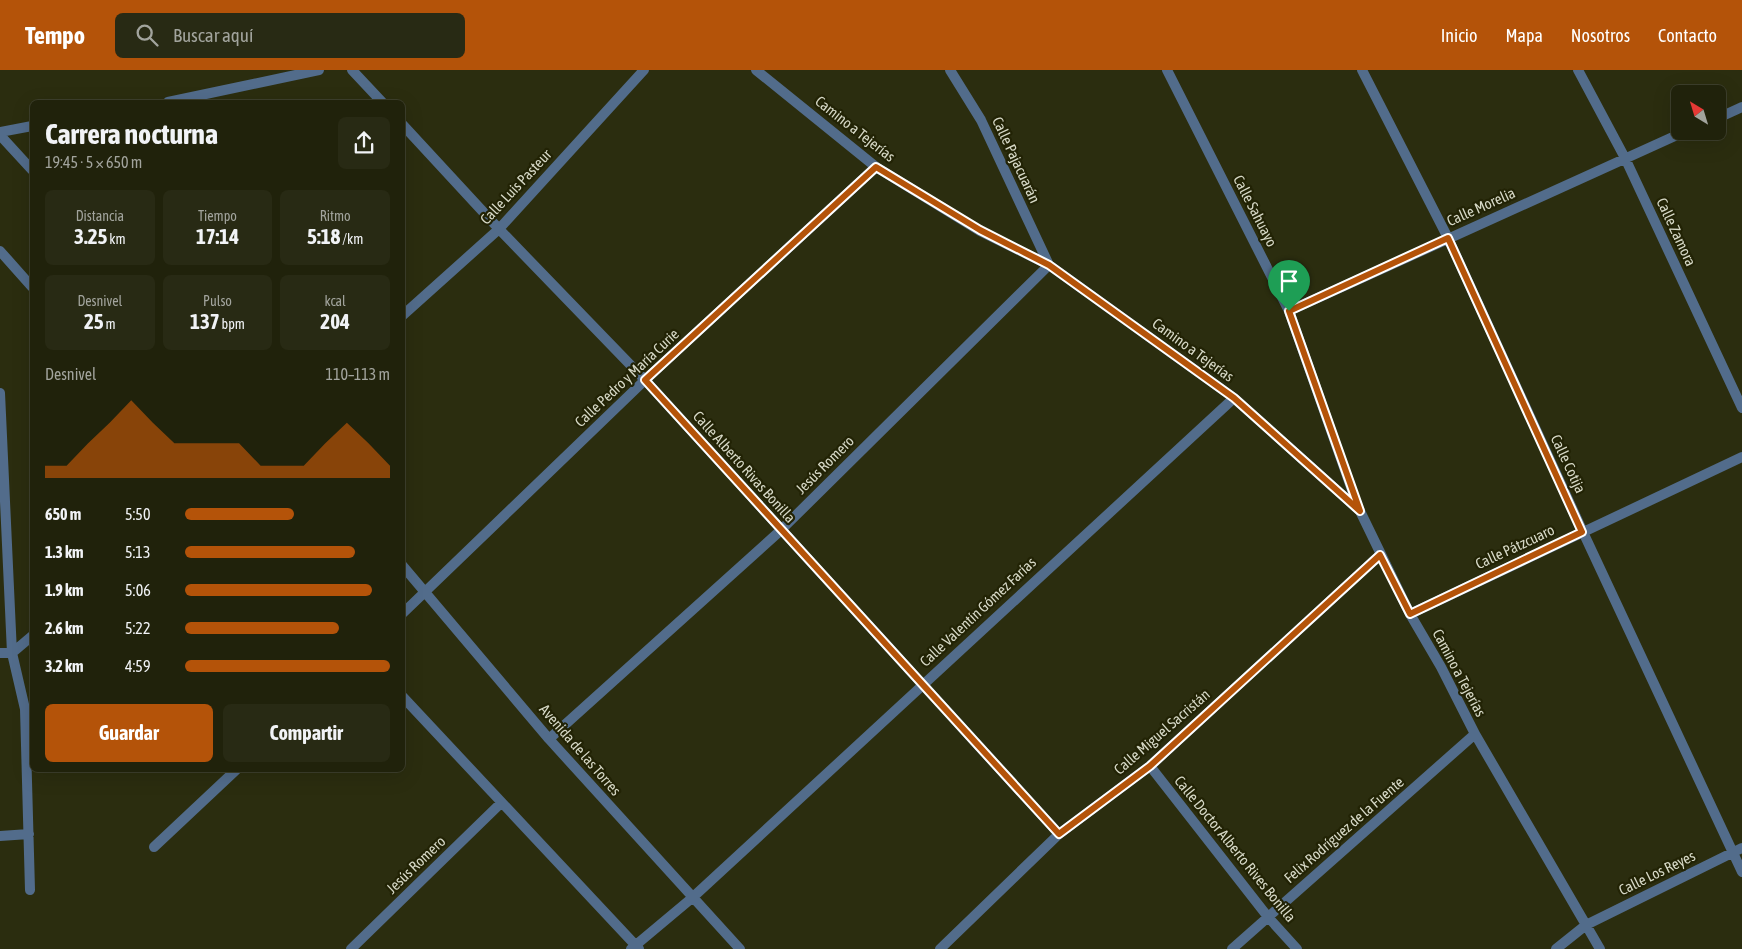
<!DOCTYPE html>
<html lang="es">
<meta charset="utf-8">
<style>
body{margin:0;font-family:"Asap Condensed",sans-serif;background:#282a14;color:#f1f3f6;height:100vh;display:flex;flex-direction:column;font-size:19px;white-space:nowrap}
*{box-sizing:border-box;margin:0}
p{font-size:16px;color:#a2a49d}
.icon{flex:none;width:28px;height:28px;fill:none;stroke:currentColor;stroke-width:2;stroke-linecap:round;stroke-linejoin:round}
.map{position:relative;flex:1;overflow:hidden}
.side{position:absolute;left:30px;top:30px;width:375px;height:672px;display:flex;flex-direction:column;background:#20220b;border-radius:8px;box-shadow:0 5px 20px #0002,0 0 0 1px #3d3f2c}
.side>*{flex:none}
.needle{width:32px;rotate:322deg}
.buttons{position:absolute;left:1671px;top:15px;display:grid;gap:10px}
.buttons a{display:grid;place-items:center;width:55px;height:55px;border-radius:8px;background:#20220b;box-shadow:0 5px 20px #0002,0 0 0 1px #3d3f2c;font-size:25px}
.pin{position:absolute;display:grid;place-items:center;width:42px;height:42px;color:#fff;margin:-51px -21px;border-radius:50% 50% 50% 0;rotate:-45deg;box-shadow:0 0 5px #0007}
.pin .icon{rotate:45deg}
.round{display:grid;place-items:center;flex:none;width:52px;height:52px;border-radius:8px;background:#282a14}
.headline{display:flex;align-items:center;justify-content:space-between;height:85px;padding:0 15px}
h1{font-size:28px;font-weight:700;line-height:38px}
.metrics{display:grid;grid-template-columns:repeat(3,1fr);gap:8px;height:85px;padding:5px 15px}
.metrics div{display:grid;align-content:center;border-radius:8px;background:#282a14;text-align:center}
.metrics b{font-size:21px;font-weight:700}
.metrics small{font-size:14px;font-weight:400}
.metrics p{font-size:14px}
.chart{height:140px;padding:10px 15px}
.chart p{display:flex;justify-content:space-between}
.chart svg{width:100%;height:90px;margin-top:5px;fill:#b45309;opacity:.7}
.action{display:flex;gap:10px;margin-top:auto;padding:10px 15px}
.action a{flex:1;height:58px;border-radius:8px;background:#b45309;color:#fff;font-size:20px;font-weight:700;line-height:58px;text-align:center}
.action a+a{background:#282a14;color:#f1f3f6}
ul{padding:0 15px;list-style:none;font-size:16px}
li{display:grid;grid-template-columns:80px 60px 1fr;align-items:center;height:38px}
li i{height:12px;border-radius:6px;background:#b45309}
header{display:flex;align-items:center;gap:30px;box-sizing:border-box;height:70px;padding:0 25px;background:#b45309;color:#fff}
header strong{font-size:24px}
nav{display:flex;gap:28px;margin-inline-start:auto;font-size:18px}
.search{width:350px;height:45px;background:#282a14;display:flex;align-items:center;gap:12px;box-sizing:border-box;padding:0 18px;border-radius:8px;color:#a2a49d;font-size:19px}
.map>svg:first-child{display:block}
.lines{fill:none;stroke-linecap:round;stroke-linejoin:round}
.minor{stroke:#526c8b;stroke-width:10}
.route-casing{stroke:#fff;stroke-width:10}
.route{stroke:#b45309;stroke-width:6}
.labels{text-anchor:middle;stroke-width:4.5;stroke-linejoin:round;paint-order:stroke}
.street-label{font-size:15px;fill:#d6d8c6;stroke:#222305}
</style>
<header>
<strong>Tempo</strong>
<div class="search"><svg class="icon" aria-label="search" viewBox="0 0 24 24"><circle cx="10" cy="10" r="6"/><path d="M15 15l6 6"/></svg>Buscar aquí</div>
<nav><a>Inicio</a><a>Mapa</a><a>Nosotros</a><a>Contacto</a></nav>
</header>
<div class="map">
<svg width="1742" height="879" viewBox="0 0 1742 879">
<rect width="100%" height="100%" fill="#2b2d0f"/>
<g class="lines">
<path class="minor" d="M352,0L382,32
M756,0L876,97L980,161L1049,195L1234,328L1360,441L1410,544L1441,597L1475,664L1600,879
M1167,0L1289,241L1359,440
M1362,0L1448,168L1583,462L1742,802
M1578,0L1625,88L1742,338
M168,32L319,0
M1718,48L1742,37
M402,54L499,159L645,310L1059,764
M0,62L32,56
M0,65L32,100
M0,181L32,217
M1289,241L1686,61
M402,246L499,159L644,0
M0,323L12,583L25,639L30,820
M402,495L549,669L740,879
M402,544L645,310L876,97
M1410,544L1742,387
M0,583H12L32,566
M402,626L639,879
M549,669L780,461L1049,195L981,50L950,0
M1150,696L1268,847L1297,879
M0,766L29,764
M154,777L236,700
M351,879L501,733
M631,879L692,828L1234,328
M940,879L1059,764L1150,696L1380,485
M1232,879L1475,664
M1556,879L1586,855L1742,778"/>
</g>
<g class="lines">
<g class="route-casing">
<path id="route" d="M876,97L980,160L1049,195L1234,328L1360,441L1289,241L1448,168L1582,462L1410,544L1380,485L1150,696L1059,764L645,310Z"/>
</g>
<use href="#route" class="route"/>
</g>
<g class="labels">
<g class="street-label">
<text transform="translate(855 59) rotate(38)" y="5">Camino a Tejerías</text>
<text transform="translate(1016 90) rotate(65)" y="5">Calle Pajacuarán</text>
<text transform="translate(516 117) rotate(-47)" y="5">Calle Luis Pasteur</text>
<text transform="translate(1481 137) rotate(-24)" y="5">Calle Morelia</text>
<text transform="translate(1255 141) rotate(63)" y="5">Calle Sahuayo</text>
<text transform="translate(1676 162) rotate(65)" y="5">Calle Zamora</text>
<text transform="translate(1193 280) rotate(36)" y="5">Camino a Tejerías</text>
<text transform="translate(627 308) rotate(-43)" y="5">Calle Pedro y María Curie</text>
<text transform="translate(1568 394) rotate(65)" y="5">Calle Cotija</text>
<text transform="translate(825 395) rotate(-45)" y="5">Jesús Romero</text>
<text transform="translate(744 397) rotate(48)" y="5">Calle Alberto Rivas Bonilla</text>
<text transform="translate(1515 477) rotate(-25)" y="5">Calle Pátzcuaro</text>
<text transform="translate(978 542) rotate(-43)" y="5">Calle Valentín Gómez Farías</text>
<text transform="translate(1459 603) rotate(62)" y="5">Camino a Tejerías</text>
<text transform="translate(1162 662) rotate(-41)" y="5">Calle Miguel Sacristán</text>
<text transform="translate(580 680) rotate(49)" y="5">Avenida de las Torres</text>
<text transform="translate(1344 760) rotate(-41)" y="5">Felix Rodríguez de la Fuente</text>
<text transform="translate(1235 779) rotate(51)" y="5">Calle Doctor Alberto Rives Bonilla</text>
<text transform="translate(416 795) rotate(-44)" y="5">Jesús Romero</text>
<text transform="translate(1657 803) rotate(-26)" y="5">Calle Los Reyes</text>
</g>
</g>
</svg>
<div class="buttons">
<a><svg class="needle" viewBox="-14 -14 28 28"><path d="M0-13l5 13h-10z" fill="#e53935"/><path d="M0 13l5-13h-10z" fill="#a2a49d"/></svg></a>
</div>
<div class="pin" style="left:1289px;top:241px;background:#1e9e55"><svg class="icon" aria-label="arrive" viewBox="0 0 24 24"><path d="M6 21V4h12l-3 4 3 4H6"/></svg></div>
<section class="side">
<div class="headline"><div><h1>Carrera nocturna</h1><p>19:45 · 5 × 650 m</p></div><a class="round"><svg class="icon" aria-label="share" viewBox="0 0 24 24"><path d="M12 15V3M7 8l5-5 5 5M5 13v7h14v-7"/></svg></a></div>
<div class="metrics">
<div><p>Distancia</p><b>3.25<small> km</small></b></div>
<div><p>Tiempo</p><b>17:14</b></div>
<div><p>Ritmo</p><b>5:18<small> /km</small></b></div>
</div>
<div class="metrics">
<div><p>Desnivel</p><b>25<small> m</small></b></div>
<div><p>Pulso</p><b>137<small> bpm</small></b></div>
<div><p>kcal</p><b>204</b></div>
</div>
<div class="chart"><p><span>Desnivel</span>110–113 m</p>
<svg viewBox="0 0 160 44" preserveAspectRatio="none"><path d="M0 44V38L10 38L20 27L30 17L40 6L50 17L60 27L70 27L80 27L90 27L100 38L110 38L120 38L130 27L140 17L150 27L160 38V44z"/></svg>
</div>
<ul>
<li><b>650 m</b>5:50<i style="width:53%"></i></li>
<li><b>1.3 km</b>5:13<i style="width:83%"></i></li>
<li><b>1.9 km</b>5:06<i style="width:91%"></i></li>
<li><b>2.6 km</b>5:22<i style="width:75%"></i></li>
<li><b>3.2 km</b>4:59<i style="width:100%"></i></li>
</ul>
<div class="action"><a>Guardar</a><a>Compartir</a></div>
</section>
</div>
